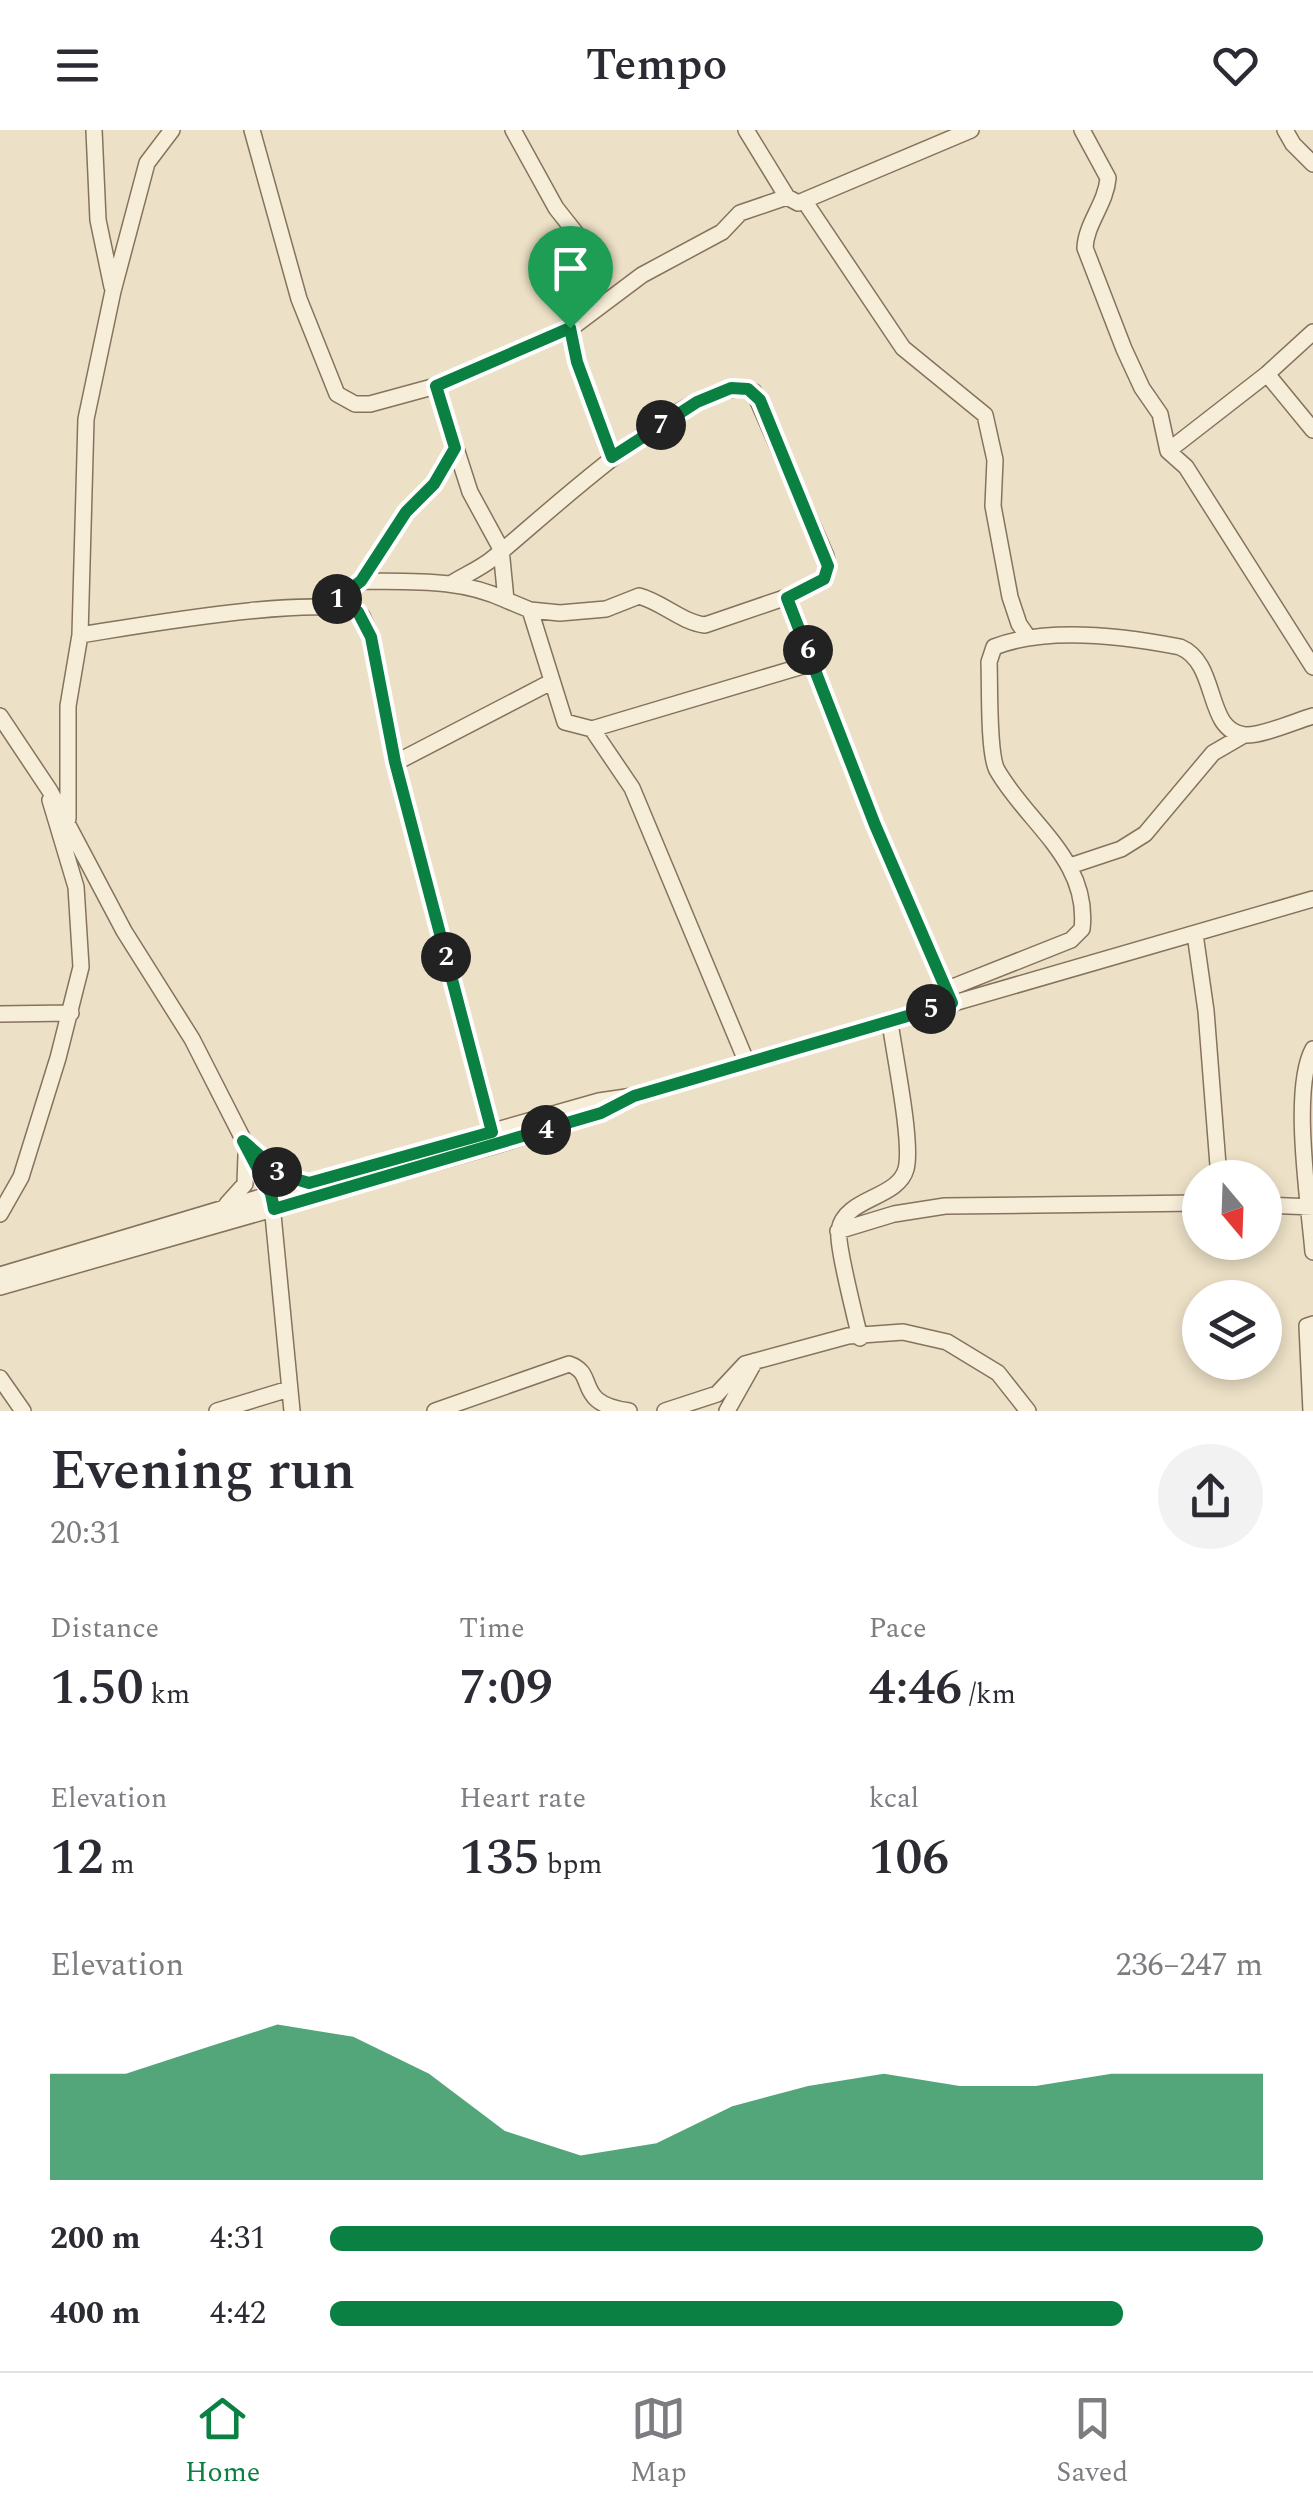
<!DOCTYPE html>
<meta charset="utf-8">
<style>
body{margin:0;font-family:Spectral,serif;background:#f2f2f3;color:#2b2b33;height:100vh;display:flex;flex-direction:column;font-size:38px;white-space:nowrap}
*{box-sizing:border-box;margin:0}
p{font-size:32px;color:#7c7c81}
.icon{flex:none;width:55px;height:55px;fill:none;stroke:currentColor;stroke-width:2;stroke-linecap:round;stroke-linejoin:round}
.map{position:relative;height:1281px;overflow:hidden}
.drawer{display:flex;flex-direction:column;background:#fff;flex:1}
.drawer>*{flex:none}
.needle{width:65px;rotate:161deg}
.buttons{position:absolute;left:1182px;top:1030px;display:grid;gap:20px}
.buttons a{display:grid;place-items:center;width:100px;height:100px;border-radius:50%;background:#fff;box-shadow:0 5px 15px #0003;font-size:50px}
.pin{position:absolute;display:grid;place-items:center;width:85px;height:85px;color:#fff;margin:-102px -42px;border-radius:50% 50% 50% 0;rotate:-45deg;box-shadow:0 0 10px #0007}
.pin .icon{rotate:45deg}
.km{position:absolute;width:50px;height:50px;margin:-25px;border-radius:50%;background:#222;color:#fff;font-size:28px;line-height:50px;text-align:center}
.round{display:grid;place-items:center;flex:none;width:105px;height:105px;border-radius:52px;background:#f2f2f3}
.head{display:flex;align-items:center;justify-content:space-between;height:170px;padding:0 50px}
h1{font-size:55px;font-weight:600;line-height:75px}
.figures{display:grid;grid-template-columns:repeat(3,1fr);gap:15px;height:170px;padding:10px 50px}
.figures div{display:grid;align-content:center}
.figures b{font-size:50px;font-weight:600}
.figures small{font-size:28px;font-weight:400}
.figures p{font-size:28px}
.chart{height:280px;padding:20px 50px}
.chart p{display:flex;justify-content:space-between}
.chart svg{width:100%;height:180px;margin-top:10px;fill:#0b8043;opacity:.7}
ul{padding:0 50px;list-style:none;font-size:32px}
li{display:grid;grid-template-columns:160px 120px 1fr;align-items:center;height:75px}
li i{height:25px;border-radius:12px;background:#0b8043}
header{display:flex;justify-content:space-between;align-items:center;height:130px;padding:0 50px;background:#fff;font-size:45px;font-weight:600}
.menu{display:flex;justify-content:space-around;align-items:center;height:140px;border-top:2px solid #e1e1e2;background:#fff;font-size:28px;color:#7c7c81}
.menu a{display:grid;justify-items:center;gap:5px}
.menu .on{color:#0b8043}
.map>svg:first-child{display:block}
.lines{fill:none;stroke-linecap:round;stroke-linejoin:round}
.minor-casing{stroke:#86735d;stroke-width:18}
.minor{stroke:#f7eed9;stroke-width:15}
.route-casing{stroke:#fff;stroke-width:20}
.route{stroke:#0b8043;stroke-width:12}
</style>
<header><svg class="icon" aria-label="menu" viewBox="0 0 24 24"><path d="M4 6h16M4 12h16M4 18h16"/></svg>Tempo<svg class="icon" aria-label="heart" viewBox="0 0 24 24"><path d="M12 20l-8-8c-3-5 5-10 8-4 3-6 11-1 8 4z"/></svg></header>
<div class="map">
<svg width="1313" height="1281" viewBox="0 0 1313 1281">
<rect width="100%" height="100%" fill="#ece0c6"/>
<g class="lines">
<g class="minor-casing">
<path id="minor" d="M94,0L98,90L112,157
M252,0L299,169L337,264L355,274H370L436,256L570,199L642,145L722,102L740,83L787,67
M513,0L556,78L590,121
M746,0L787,67L798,73L971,0
M1082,0L1108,48C1106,74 1086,93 1085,118L1124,219L1142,258L1160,284L1168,321L1186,337L1313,537
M1285,0L1293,14L1313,34
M805,72L903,218L985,285L995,330L993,376L1010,467L1019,494L1028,507
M570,199L577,232L612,327
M1267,244L1313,300
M436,256L470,362L501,419L506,470L530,480L565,592L592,599L813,533
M1168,321L1267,244L1313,202
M361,451C410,452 460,448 506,470
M452,453C465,445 481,438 492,429C535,396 702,234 754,262L826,426L828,436L824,449L787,467L705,495C681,492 662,472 639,466L606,479L560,483L530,480
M787,467L875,695L948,865
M327,478L361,451L406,382L434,354L455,318
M80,505C126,498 334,460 362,486L371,507L395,633L492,1002L500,1014
M0,586L50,661L124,801L192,909L271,1064L292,1281
M592,599L632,658L747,933
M395,633L551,552
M68,689V576L80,505L86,289L113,161L147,33L172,0
M1070,736L1121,719L1145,704L1213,623L1244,605
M1195,804L1206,881L1219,1048
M945,860L1071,810L1082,799C1090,730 1027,693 997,640C988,624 990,555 989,532L994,517C1048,496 1124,506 1180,517C1220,534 1204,601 1245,605C1262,606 1296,591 1313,586
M0,884L71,883
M1313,919C1291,959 1309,1073 1313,1122
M253,1020L282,1045L305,1052
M227,1074L245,1054L246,1025
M1265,1075L1313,1077
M0,1084L21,1047L58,928L81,837L76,757L50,670
M838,1101L894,1084L945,1076L1200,1073
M0,1145L271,1064L599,971L633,966L1313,769
M0,1157L500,1014L601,983L621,973
M860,1208C856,1190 836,1113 839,1100C845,1067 898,1069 906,1039C913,1013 894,923 890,892
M0,1248L23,1281
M217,1281L289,1259
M435,1281L569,1234C599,1244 572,1273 629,1281
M665,1281L717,1264L745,1234L848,1206L903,1202L947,1212L998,1243L1028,1281
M727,1281L755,1231
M1311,1281L1307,1196L1313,1194"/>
</g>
<use href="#minor" class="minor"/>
</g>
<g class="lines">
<g class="route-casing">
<path id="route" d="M570,198L577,232L612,327L697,272L731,258L748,259L760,270L828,436L824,449L787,468L875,695L952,873L634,966L601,983L274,1079L271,1064L243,1011L282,1045L309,1053L492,1002L395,632L371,507L358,482L342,477L326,478L361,451L406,382L434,354L455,318L436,256Z"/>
</g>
<use href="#route" class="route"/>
</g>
</svg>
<div class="buttons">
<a><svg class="needle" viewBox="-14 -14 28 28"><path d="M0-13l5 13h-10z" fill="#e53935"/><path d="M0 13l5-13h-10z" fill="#7c7c81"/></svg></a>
<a><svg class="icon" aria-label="layers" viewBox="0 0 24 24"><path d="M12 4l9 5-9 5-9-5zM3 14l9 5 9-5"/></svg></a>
</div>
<div class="pin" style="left:570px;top:198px;background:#1e9e55"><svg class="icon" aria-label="arrive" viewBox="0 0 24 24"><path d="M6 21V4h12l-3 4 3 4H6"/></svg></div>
<b class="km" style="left:337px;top:469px">1</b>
<b class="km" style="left:446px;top:827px">2</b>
<b class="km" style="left:277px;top:1042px">3</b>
<b class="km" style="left:546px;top:1000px">4</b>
<b class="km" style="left:931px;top:879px">5</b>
<b class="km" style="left:808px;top:520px">6</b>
<b class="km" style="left:661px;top:295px">7</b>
</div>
<section class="drawer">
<div class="head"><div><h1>Evening run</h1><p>20:31</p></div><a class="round"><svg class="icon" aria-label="share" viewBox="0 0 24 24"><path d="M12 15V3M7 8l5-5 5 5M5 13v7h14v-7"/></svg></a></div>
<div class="figures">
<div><p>Distance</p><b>1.50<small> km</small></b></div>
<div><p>Time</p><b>7:09</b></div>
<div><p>Pace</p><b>4:46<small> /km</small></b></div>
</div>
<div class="figures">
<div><p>Elevation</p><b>12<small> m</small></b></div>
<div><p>Heart rate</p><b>135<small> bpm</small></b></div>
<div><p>kcal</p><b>106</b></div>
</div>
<div class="chart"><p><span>Elevation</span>236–247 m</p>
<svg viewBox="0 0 160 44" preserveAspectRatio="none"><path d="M0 44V18L10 18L20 12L30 6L40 9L50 18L60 32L70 38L80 35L90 26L100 21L110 18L120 21L130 21L140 18L150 18L160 18V44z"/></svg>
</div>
<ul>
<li><b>200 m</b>4:31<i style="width:100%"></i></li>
<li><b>400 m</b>4:42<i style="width:85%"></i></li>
</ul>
</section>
<nav class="menu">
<a class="on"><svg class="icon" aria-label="home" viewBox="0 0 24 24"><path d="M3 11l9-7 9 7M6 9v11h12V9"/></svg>Home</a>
<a><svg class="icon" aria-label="map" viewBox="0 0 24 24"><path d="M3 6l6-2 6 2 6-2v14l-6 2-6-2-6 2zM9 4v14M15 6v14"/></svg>Map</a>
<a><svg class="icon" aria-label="saved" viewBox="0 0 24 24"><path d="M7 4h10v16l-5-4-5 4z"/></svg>Saved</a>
</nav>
